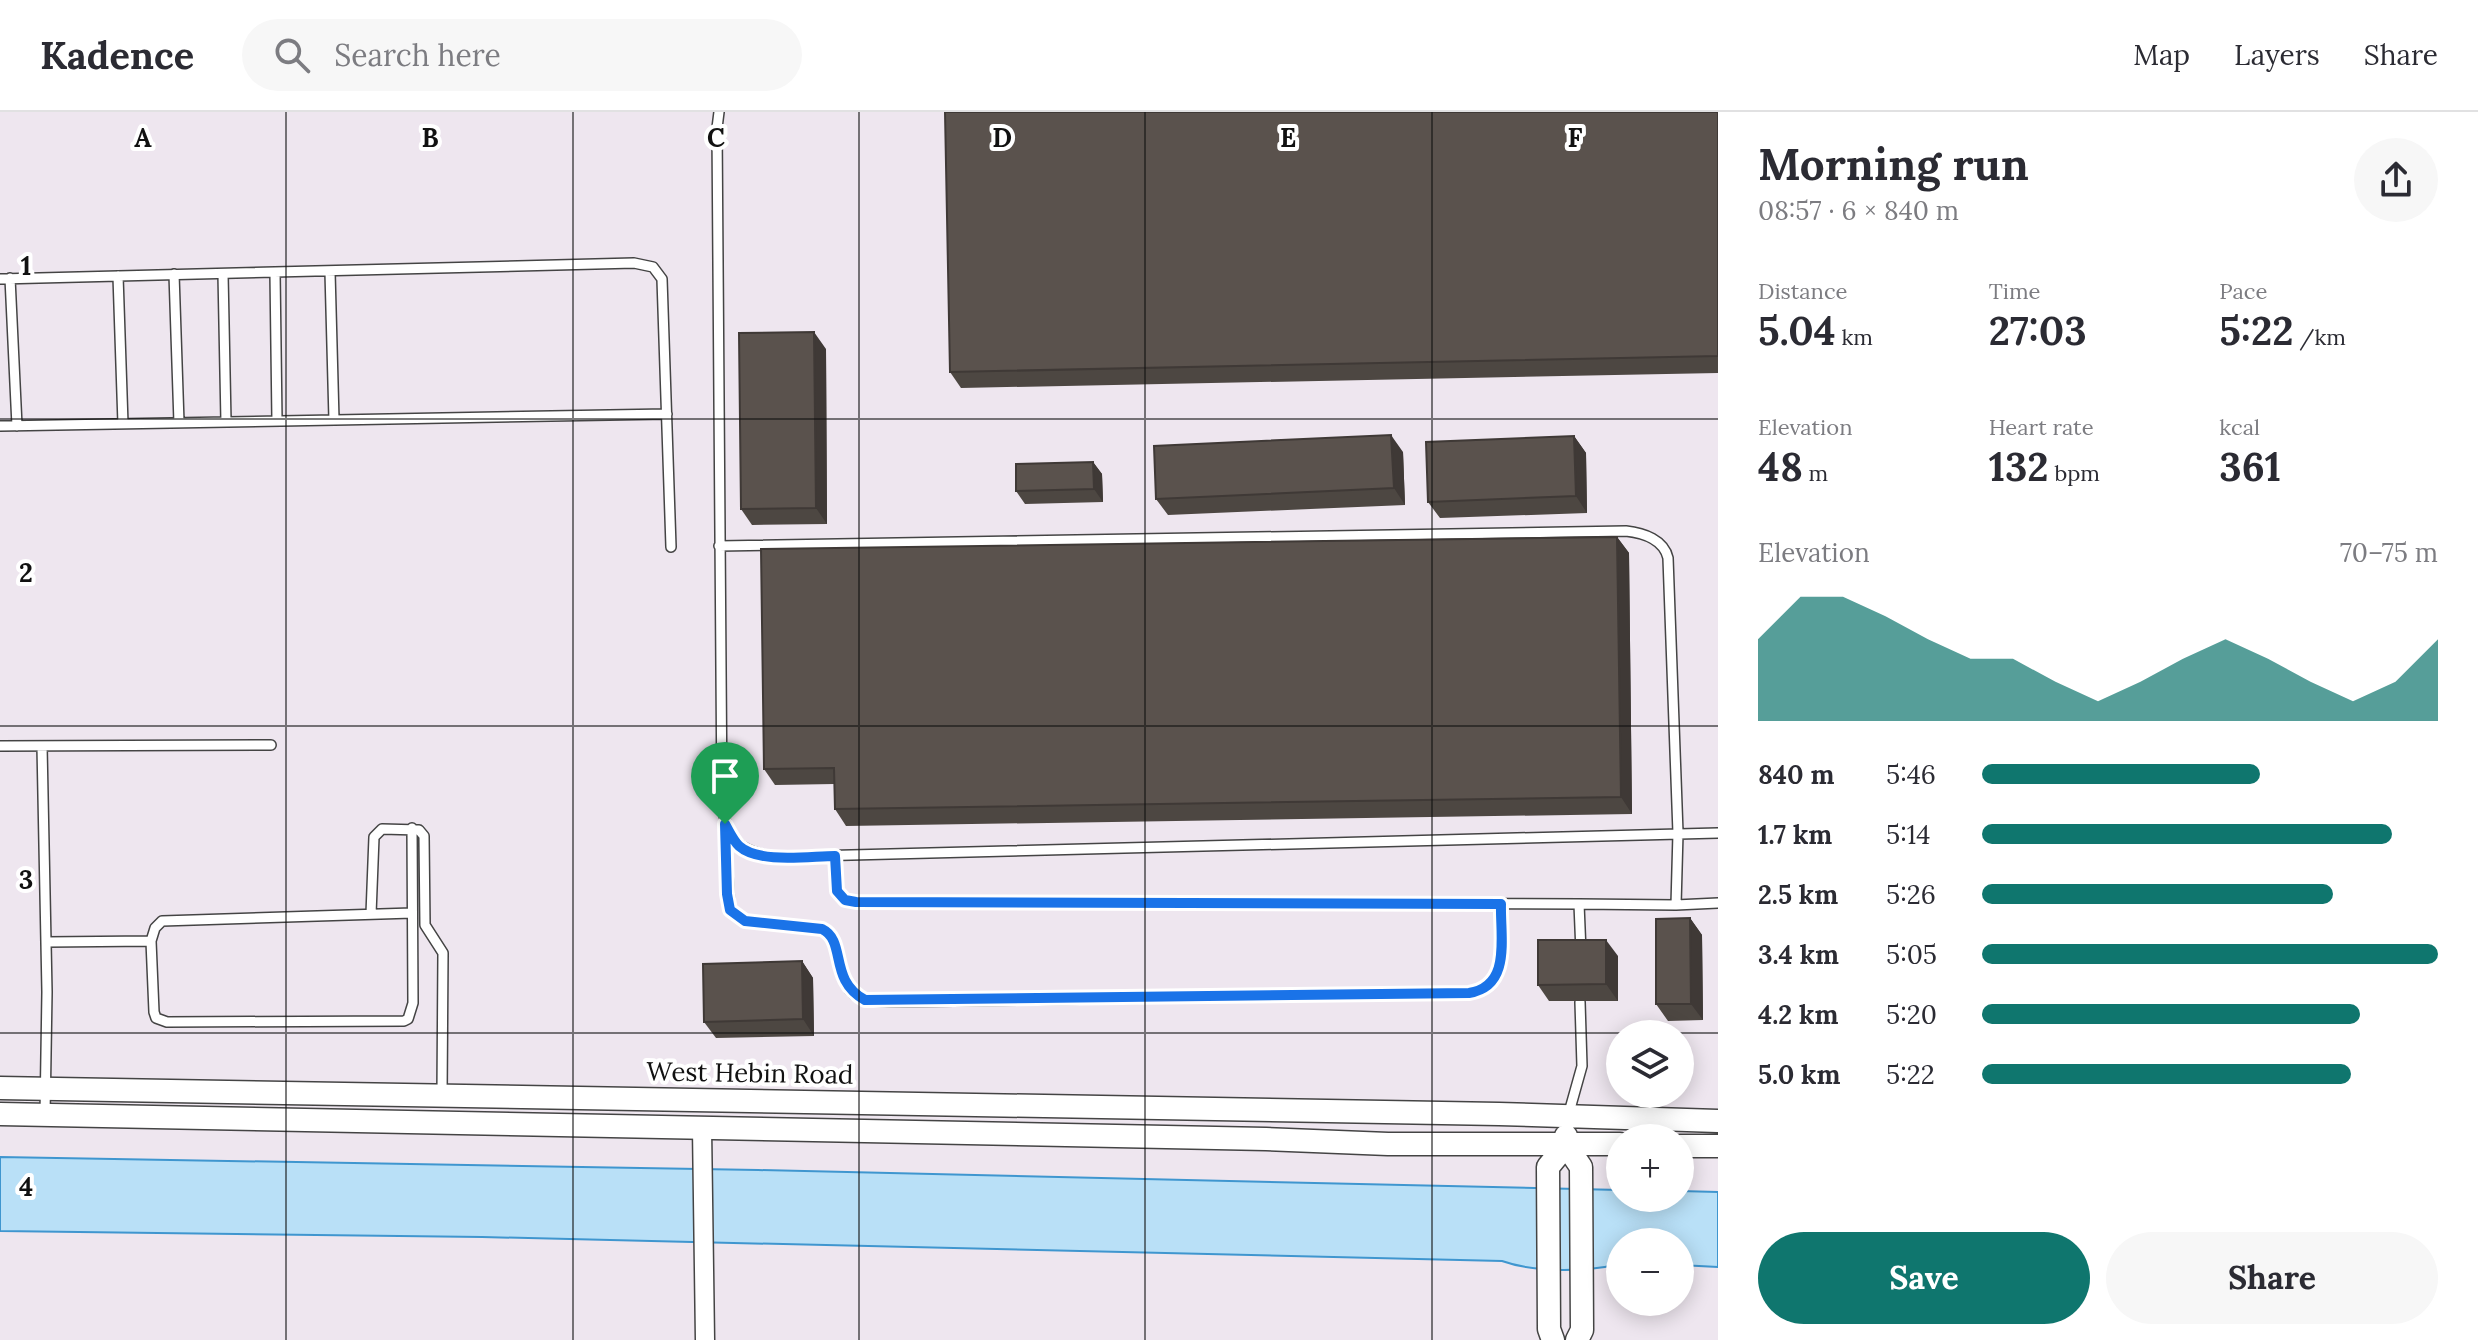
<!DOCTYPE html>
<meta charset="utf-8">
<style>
body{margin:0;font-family:Lora,serif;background:#f7f7f7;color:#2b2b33;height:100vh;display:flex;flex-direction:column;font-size:30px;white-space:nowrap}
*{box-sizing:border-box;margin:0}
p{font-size:26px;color:#7c7c81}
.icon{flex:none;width:44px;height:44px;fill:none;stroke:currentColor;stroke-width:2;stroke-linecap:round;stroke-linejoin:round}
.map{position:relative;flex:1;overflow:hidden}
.details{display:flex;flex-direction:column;background:#fff;width:760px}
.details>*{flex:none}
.controls{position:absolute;left:1606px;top:908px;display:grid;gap:16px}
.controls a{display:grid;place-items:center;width:88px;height:88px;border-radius:50%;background:#fff;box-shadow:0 4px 20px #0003;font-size:40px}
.pin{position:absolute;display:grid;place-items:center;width:68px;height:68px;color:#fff;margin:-82px -34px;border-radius:50% 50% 50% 0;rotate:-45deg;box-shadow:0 0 8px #0007}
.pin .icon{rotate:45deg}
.round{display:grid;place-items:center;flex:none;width:84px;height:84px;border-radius:42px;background:#f7f7f7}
.overview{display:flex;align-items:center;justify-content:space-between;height:136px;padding:0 40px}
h1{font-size:44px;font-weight:700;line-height:60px}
.stats{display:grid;grid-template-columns:repeat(3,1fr);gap:12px;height:136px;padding:8px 40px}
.stats div{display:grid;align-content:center}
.stats b{font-size:40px;font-weight:700}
.stats small{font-size:22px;font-weight:400}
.stats p{font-size:22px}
.chart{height:224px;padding:16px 40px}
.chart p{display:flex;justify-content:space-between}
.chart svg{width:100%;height:144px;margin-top:8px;fill:#0f766e;opacity:.7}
.cta{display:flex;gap:16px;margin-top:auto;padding:16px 40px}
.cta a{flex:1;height:92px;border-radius:48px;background:#0f766e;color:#fff;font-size:32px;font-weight:700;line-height:92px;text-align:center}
.cta a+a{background:#f7f7f7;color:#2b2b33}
ul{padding:0 40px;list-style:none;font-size:26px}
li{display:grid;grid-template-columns:128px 96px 1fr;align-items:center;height:60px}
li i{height:20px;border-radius:10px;background:#0f766e}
header{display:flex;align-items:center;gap:48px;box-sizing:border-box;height:112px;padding:0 40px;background:#fff;border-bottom:2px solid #e1e1e2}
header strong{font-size:38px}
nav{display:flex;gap:44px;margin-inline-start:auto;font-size:28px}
.search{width:560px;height:72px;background:#f7f7f7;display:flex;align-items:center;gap:20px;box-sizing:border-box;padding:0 28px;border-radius:44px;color:#7c7c81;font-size:30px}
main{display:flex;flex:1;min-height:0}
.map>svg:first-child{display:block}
.industrial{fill:#eee6ef;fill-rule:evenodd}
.water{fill:#b9e0f7;stroke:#3f96cf;stroke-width:2}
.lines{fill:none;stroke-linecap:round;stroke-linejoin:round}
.service-casing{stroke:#444;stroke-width:12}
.minor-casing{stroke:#444;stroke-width:21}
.tertiary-casing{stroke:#444;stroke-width:25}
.service{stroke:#fff;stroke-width:9}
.minor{stroke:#fff;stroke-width:18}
.tertiary{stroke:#fff;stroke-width:22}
.wall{fill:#4d4742}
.shaded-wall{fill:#3f3936}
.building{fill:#5a524d;stroke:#3f3936;stroke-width:2}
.route-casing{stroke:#fff;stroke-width:16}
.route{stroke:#1a73e8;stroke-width:10}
.grid{fill:none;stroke:#111;stroke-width:2;stroke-opacity:0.55}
.labels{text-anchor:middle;stroke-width:8;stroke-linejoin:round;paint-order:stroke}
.street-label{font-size:26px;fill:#111;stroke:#fff}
.grid-label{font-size:26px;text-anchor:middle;font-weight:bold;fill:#111;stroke:#fff;stroke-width:8;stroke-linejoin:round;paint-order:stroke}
</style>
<header>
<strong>Kadence</strong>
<div class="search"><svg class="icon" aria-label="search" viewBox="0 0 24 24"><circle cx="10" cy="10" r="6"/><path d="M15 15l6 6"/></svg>Search here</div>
<nav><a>Map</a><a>Layers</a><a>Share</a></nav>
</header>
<main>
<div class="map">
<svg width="1718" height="1228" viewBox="0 0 1718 1228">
<rect width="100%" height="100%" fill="#fffdf5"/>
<path class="industrial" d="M0,0H1718V1228H0ZM1620,922H1680V982H1620ZM1620,1026H1680V1086H1620ZM1620,1130H1680V1190H1620Z"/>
<path class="water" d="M0,1045L758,1058L1620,1078V1086H1680V1079L1718,1080V1155L1680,1153V1130H1620V1152C1585,1160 1536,1161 1502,1149L482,1125L0,1119Z"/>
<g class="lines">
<g class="service-casing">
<path id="service" d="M719,0L717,16L722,692C727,728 738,738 773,745L1718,721
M330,160L334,308
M275,161L277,309
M174,162L179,311
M223,162L226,310
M118,164L123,312
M10,166L17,314
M0,167L634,151L653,155L662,167L671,435
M0,314L667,302
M719,434L1626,419C1644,421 1664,428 1668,446L1678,721L1676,793L1579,792L1581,840
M0,634L271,633
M42,634L47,880L45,1003
M725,715L730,798L745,809L822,817C849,830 831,875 862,887C870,890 880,889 889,890L1469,881C1511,874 1500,825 1501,792
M835,744L837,779L845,788L856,790L1579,792
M1676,793L1718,791
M412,801L162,809L155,816L151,829L154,900L156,906L167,910L404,909L408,907L413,891L412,716
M371,802L374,725L382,717L419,718L424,724L425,813L443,841L442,983
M47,830L151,829
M1568,1004L1582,954L1580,890"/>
</g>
<g class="minor-casing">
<path id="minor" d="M702,1016L705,1228"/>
</g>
<g class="tertiary-casing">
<path id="tertiary" d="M0,976L1499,1002L1718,1009
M0,1002L1266,1027L1388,1032H1620
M1566,1033L1581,1055L1582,1218L1577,1228
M1680,1034H1718
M1553,1228L1549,1217L1548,1055L1566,1033V1024"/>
</g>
<use href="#service" class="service"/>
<use href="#minor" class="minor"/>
<use href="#tertiary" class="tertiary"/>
</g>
<path class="wall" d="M1718,0V261L961,276L950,260Z
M826,237L827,412L752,413L741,397Z
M1574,324L1586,341L1587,401L1440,406L1428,390Z
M1403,340L1405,393L1168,403L1156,387Z
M1093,350L1102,362L1103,390L1025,392L1016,379Z
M1617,425L1629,441L1632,702L846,714L835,697L834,672L775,673L764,657Z
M1690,806L1702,823L1703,908L1668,909L1656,892Z
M1618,844V889H1549L1538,873Z
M802,849L813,866L814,924L716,926L704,910Z"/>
<path class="shaded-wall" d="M814,220L826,237L827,412L816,396Z
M1391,323L1403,340L1405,393L1394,376Z
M1574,324L1586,341L1587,401L1576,384Z
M1093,350L1102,362L1103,390L1094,377Z
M1617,425L1629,441L1632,702L1621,685Z
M1690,806L1702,823L1703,908L1691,892Z
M1606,828L1618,844V889L1606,872Z
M802,849L813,866L814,924L803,907Z"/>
<path class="building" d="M945,0H1718V244L950,260Z
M814,220L816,396L741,397L739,221Z
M1391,323L1394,376L1156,387L1154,334Z
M1574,324L1576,384L1428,390L1426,330Z
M1093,350L1094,377L1016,379V352Z
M1617,425L1621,685L835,697L834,656L764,657L761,437Z
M1690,806L1691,892H1656V807Z
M1538,828H1606V872L1538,873Z
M802,849L803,907L704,910L703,852Z"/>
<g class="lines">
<g class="route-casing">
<path id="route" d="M725,712C729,719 733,728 739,734C759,752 810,744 835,744L837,779L845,788L856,790L1501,792C1500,825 1512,874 1469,881L865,888C828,868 847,829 822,817L745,809L730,798L727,782Z"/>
</g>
<use href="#route" class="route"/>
</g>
<path class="grid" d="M286,0V1228M573,0V1228M859,0V1228M1145,0V1228M1432,0V1228M0,307H1718M0,614H1718M0,921H1718"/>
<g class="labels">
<g class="street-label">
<text transform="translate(750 961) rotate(1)" y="9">West Hebin Road</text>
</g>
</g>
<g class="grid-label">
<text x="143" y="35">A</text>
<text x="430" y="35">B</text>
<text x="716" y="35">C</text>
<text x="1002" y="35">D</text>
<text x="1288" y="35">E</text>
<text x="1575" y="35">F</text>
<text x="26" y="163">1</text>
<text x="26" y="470">2</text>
<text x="26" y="777">3</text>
<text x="26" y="1084">4</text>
</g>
</svg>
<div class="controls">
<a><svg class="icon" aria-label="layers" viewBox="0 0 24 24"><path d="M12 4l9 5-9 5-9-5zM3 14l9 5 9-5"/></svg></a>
<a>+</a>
<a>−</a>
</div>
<div class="pin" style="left:725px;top:712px;background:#1e9e55"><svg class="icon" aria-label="arrive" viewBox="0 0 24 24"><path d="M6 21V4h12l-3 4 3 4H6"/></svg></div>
</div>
<section class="details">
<div class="overview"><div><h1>Morning run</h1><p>08:57 · 6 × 840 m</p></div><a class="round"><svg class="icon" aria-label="share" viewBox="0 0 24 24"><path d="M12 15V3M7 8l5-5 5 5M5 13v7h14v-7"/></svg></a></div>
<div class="stats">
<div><p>Distance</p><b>5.04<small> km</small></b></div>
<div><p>Time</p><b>27:03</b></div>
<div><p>Pace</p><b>5:22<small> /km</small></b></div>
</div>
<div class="stats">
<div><p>Elevation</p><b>48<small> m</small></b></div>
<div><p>Heart rate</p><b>132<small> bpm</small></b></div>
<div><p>kcal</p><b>361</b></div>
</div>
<div class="chart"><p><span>Elevation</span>70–75 m</p>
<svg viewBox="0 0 160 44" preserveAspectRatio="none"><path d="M0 44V19L10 6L20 6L30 12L40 19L50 25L60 25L70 32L80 38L90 32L100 25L110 19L120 25L130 32L140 38L150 32L160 19V44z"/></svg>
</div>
<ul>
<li><b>840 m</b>5:46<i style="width:61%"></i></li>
<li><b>1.7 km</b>5:14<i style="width:90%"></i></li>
<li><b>2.5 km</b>5:26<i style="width:77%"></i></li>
<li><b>3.4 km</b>5:05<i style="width:100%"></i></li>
<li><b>4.2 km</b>5:20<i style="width:83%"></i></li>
<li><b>5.0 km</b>5:22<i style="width:81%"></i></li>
</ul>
<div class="cta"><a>Save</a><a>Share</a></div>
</section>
</main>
